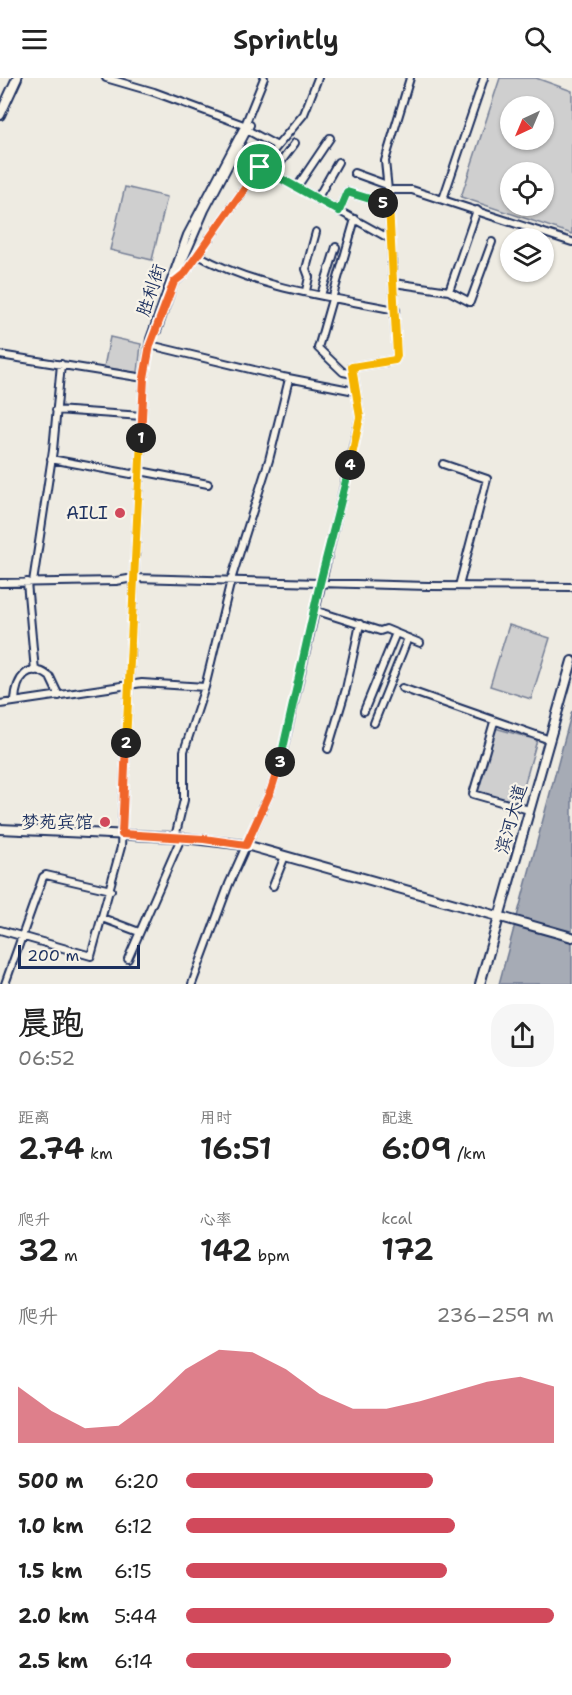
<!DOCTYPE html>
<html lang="zh">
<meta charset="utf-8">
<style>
body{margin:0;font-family:"Shantell Sans","LXGW WenKai TC",sans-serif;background:#f6f6f6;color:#222;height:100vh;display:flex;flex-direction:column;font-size:22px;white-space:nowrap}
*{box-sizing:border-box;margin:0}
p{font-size:20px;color:#767676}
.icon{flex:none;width:33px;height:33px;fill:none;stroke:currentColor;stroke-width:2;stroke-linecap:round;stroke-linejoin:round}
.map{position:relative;height:906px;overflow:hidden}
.panel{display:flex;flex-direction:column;background:#fff;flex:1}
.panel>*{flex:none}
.needle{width:39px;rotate:224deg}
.tools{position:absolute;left:500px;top:18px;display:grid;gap:12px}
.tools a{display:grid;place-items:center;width:54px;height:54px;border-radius:50%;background:#fff;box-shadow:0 2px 4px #0004;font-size:30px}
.scale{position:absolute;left:18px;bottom:15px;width:122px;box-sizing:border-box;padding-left:6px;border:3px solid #1b2f5e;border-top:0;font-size:16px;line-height:21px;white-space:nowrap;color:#1b2f5e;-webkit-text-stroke:4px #f7f3e8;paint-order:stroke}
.pin{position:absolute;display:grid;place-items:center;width:51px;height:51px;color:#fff;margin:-26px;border:3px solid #fff;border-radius:50%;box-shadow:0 2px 6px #0007}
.km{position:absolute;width:30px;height:30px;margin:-15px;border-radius:50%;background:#222;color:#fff;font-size:16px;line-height:30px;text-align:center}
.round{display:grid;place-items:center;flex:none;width:63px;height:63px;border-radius:24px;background:#f6f6f6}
.headline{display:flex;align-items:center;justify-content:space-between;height:102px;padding:0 18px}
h1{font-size:33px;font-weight:600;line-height:45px}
.metrics{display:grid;grid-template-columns:repeat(3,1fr);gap:9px;height:102px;padding:6px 18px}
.metrics div{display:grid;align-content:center}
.metrics b{font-size:30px;font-weight:600}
.metrics small{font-size:16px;font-weight:400}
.metrics p{font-size:16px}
.chart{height:168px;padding:12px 18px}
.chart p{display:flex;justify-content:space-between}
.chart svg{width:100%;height:108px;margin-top:6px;fill:#d1495b;opacity:.7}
ul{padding:0 18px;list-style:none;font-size:20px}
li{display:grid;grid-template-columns:96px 72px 1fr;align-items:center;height:45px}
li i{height:15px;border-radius:8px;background:#d1495b}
header{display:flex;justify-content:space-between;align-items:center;height:78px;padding:0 18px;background:#fff;font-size:27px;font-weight:600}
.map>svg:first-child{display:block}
.green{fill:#cfcfcf;stroke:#757f96;stroke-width:1.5;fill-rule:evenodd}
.water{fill:#a6abb5;stroke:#6e7992;stroke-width:1.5}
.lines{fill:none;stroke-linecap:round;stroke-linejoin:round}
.minor-casing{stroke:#1b2f5e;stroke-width:10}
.major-casing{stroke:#1b2f5e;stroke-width:12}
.minor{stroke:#f7f3e8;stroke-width:6}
.major{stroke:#f7f3e8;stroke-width:8}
.split-1-casing{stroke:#fff;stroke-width:12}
.split-2-casing{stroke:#fff;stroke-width:12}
.split-3-casing{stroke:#fff;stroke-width:12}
.split-4-casing{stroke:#fff;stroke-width:12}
.split-5-casing{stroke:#fff;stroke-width:12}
.split-6-casing{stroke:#fff;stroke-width:12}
.split-1{stroke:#f0652b;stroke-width:8}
.split-2{stroke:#f5b400;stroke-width:8}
.split-3{stroke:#f0652b;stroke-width:8}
.split-4{stroke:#22a559;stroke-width:8}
.split-5{stroke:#f5b400;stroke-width:8}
.split-6{stroke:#22a559;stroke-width:8}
.poi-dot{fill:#d1495b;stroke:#f7f3e8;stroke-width:2}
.labels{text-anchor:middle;stroke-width:4.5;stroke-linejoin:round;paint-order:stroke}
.street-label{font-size:18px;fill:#1b2f5e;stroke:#f7f3e8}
.poi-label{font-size:18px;fill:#1b2f5e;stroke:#f7f3e8;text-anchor:end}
</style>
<header><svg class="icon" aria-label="menu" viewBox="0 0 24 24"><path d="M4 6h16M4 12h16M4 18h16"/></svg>Sprintly<svg class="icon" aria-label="search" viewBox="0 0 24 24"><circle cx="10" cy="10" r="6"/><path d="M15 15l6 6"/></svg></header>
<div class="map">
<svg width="572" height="906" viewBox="0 0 572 906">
<rect width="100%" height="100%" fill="#eeebe2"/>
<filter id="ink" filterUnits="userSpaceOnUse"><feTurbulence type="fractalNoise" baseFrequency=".0167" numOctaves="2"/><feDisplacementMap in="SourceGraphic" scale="12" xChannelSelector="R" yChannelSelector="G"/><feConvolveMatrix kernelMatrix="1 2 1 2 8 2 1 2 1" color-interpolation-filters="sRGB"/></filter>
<g filter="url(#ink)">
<path class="green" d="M500,0H536L572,13V156L461,119ZM543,28V62H510V28ZM543,94V128H510V94Z
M125,109L167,119L152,182L110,172Z
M110,259L141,266L138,295L104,289Z
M509,547L550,560L531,621L490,608Z
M495,650L537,662L519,726L477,713Z"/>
<path class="water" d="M572,633V906H499Z"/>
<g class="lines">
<g class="minor-casing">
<path id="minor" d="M106,0L154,14L249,49
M247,52L277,68
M260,89L390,161
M354,95L387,107
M272,96L295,65
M297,109L330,60
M388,112L385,83L410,0
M317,121L338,84
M443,121L484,0
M339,133L347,114L389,127
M198,177C256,210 330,219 396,232
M175,204L184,196L260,89L304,36L318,0
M394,205L449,213L470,224L492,164
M306,213L309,199L306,191L316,154
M449,213L477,132
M321,217L336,169
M157,253L174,204L205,132L250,47
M150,267L283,299L355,313
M0,277L144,300
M353,296L343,294L318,270L355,141
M56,332L142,338
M51,381L131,396L140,393L208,406
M443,386L487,401L459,508
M27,504L35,593
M33,504L53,372L61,286
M0,505L116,503L134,500L428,508L572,509
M314,532L380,553L386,551L420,565
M402,610L550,662
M15,623C16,601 28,582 50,599L59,618
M0,626L142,605L205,609
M364,633L396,555
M494,644L473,716L529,732
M374,645L408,560
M328,671L346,611L360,546
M175,759L184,722V673L205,609L231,502L269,382L289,301
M273,808L285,778
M102,840L139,854
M0,852L91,878L121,769L144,300L150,261L187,157L245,47L264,0
M128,881L181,760
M5,906L43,799L46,797L111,812
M192,906L229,806L271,712L281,681L360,339L352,289L395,282L397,278L388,112H412L572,164"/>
</g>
<g class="major-casing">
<path id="major" d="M0,37L17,0
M0,751L175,759L246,767L572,859
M480,906L572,583"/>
</g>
<use href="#minor" class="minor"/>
<use href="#major" class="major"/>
</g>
</g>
<g class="lines" filter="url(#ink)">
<g class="split-1-casing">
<path id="split-1" d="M141,360L144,300L150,267L174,204L184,196L260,89"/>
</g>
<g class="split-2-casing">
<path id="split-2" d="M126,665L141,360"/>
</g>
<g class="split-3-casing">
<path id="split-3" d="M126,665L122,756L204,761L246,767L271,712L280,684"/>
</g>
<g class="split-4-casing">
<path id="split-4" d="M280,684L320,505L350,387"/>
</g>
<g class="split-5-casing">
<path id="split-5" d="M350,387L360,339L352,289L395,282L397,278L389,127L383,125"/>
</g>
<g class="split-6-casing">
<path id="split-6" d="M260,89L339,133L347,114L383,125"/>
</g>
<use href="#split-1" class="split-1"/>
<use href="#split-2" class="split-2"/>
<use href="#split-3" class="split-3"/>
<use href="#split-4" class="split-4"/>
<use href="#split-5" class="split-5"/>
<use href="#split-6" class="split-6"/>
</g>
<g class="poi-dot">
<circle cx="120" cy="435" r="6"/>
<circle cx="105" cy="744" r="6"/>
</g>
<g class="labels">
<g class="street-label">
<text transform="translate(151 212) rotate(-71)" y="6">胜利街</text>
<text transform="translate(511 741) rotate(-74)" y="6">滨河大道</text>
</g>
<g class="poi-label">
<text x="108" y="441">AILI</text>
<text x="93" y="750">梦苑宾馆</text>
</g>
</g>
</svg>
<div class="tools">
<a><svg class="needle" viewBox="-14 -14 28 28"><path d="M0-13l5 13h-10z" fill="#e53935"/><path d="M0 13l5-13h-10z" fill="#767676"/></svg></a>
<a><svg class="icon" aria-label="locate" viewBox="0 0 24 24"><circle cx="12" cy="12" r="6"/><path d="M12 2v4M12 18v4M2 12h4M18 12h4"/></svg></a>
<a><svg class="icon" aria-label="layers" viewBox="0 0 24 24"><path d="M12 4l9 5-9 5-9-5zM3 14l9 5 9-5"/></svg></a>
</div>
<div class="scale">200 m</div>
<div class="pin" style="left:260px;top:89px;background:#1e9e55"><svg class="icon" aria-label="arrive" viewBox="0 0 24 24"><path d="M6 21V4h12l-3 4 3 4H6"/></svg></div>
<b class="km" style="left:141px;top:360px">1</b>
<b class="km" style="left:126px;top:665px">2</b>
<b class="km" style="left:280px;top:684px">3</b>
<b class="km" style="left:350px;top:387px">4</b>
<b class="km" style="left:383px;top:125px">5</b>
</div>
<section class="panel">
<div class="headline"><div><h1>晨跑</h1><p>06:52</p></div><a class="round"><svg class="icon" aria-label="share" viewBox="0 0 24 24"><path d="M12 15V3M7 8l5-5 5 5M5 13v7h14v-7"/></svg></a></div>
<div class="metrics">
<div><p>距离</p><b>2.74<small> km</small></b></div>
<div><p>用时</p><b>16:51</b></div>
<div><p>配速</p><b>6:09<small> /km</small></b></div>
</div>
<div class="metrics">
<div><p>爬升</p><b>32<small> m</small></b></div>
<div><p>心率</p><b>142<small> bpm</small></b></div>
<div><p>kcal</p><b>172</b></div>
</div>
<div class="chart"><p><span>爬升</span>236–259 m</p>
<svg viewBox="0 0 160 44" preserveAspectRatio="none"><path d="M0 44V21L10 31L20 38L30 37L40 27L50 14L60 6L70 7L80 14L90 24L100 30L110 30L120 27L130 23L140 19L150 17L160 21V44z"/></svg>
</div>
<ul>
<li><b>500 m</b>6:20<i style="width:67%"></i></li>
<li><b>1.0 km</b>6:12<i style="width:73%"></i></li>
<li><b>1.5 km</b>6:15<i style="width:71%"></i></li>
<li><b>2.0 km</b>5:44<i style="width:100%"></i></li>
<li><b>2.5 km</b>6:14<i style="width:72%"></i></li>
</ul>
</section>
